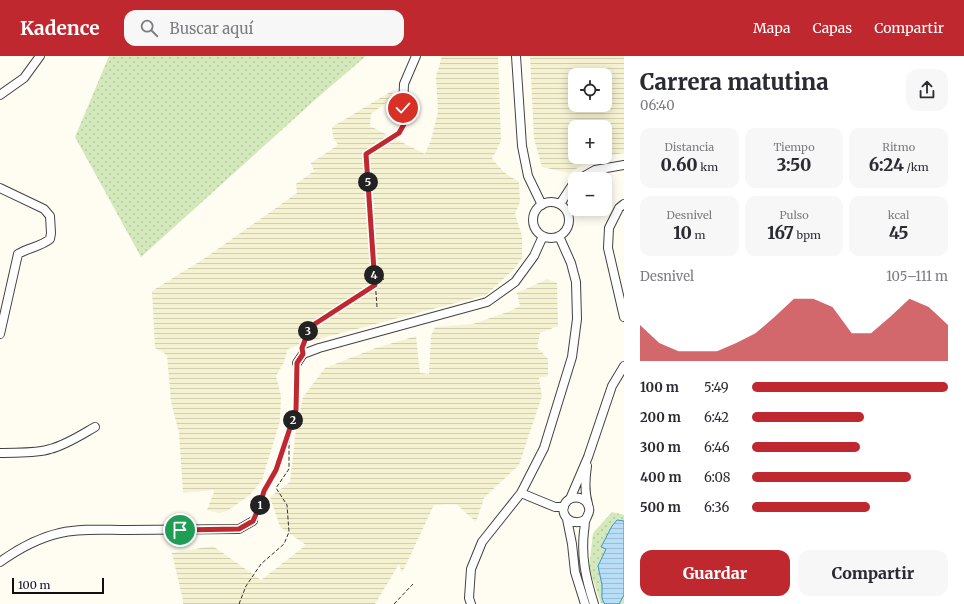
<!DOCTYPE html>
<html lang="es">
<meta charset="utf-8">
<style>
body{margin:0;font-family:Merriweather,serif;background:#f7f7f7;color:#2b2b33;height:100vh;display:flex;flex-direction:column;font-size:15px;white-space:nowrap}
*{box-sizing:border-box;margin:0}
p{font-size:13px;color:#7c7c81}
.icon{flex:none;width:22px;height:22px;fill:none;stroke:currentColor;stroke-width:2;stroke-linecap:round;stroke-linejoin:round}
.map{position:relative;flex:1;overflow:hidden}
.drawer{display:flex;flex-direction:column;background:#fff;width:340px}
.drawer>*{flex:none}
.buttons{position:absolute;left:568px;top:12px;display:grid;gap:8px}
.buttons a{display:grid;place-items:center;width:44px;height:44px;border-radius:8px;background:#fff;box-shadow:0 2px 10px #0003;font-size:20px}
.scale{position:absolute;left:12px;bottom:10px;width:92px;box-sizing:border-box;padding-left:4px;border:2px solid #0f0f0f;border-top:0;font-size:11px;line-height:14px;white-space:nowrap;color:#0f0f0f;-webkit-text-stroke:3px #fff;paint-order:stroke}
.pin{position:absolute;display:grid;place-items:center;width:34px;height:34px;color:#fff;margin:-17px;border:2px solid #fff;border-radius:50%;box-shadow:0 1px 4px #0007}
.km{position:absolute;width:20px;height:20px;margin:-10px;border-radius:50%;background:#222;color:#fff;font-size:11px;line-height:20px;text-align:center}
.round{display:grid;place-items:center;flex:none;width:42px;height:42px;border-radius:12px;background:#f7f7f7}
.summary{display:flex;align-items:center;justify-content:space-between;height:68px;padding:0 16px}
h1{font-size:22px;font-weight:800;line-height:30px}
.stats{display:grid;grid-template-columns:repeat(3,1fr);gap:6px;height:68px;padding:4px 16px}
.stats div{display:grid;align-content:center;border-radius:10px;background:#f7f7f7;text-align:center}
.stats b{font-size:17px;font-weight:800}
.stats small{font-size:11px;font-weight:400}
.stats p{font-size:11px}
.chart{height:112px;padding:8px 16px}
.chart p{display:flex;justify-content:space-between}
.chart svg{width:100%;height:72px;margin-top:4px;fill:#bf282f;opacity:.7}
.cta{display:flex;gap:8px;margin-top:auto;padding:8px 16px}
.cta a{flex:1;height:46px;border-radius:12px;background:#bf282f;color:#fff;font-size:16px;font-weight:800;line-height:46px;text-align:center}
.cta a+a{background:#f7f7f7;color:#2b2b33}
ul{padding:0 16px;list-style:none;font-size:13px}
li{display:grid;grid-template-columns:64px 48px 1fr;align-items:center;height:30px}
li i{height:10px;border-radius:5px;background:#bf282f}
header{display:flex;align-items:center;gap:24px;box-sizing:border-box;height:56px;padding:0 20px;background:#bf282f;color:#fff}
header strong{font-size:19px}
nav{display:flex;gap:22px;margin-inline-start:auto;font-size:14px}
.search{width:280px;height:36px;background:#f7f7f7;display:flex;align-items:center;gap:10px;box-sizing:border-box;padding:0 14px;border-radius:12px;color:#7c7c81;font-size:15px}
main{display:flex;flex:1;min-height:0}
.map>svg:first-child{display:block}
.farmland{fill:url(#farmland-rules);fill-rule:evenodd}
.grass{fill:url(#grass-dots)}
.water{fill:url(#water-rules);stroke:#3f93cc}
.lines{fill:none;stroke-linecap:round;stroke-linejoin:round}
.minor-casing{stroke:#424242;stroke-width:10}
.path{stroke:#313131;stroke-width:1;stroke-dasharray:4 2;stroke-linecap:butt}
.minor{stroke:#fff;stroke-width:8}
.route-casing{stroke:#fff;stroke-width:8}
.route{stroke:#bf282f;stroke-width:5}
</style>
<header>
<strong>Kadence</strong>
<div class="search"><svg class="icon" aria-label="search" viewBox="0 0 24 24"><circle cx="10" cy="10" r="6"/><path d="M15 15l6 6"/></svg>Buscar aquí</div>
<nav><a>Mapa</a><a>Capas</a><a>Compartir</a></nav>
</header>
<main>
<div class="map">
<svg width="624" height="548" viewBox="0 0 624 548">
<defs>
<pattern id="farmland-rules" width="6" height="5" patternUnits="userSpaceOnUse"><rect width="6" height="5" fill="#f5f2d2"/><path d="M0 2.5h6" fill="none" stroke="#d1ceb3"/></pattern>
<pattern id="grass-dots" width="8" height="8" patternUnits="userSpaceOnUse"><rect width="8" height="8" fill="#d3e9bb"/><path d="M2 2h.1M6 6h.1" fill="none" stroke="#b4c7a0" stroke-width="1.8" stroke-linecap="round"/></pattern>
<pattern id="water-rules" width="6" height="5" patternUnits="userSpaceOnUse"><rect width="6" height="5" fill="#b7def6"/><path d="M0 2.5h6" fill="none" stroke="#9cbdd2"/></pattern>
</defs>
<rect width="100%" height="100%" fill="#fffcf2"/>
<path class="farmland" d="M442,0H498L501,85L492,103L505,117L519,126L520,146L515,158L522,180V202L513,214L486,239L307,286L288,293L284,306L276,320L281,340L280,365L262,424L250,439L227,455L219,457L207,454L214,436L213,434L183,437L179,377L171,346L167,299L155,292L152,235L205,202L297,137L296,128L314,115L311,107L338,89L333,81L332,71L395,33L387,46L371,58L370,70L425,98L431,84L438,56L436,21Z
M530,0H624V97L605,100V71H575V101H601L579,111L569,117L542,111L534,83ZM575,19H605V49H575Z
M547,223L557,227L558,270L540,277L537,291L548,303V320L539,322L542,340L519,409L484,442L476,466L456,448L434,449L402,517L399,508L375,548H183V545L172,497L213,490L261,524L306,489L280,471L270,441L290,426L296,373L303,341L325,312L373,293L416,280L420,317L429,318L431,280L435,271L473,268L510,255L520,250L517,237Z"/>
<path class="grass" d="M109,0H366L316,43L141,201L75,81Z
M612,456L624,459V548H601L589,512L593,477Z"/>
<path class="water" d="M617,464L624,465V539L619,548H605L602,543V529L598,510L606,493L601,491L612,470Z"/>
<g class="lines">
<g class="minor-casing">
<path id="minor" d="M516,0L522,90L528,120L542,149
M0,39L24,22L40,0
M408,61L403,52L404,28L416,0
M579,123L595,114L624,109
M0,132L44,153L50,160L51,177L50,183C42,190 28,192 18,198L0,278
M533 164a18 18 0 1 1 36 0a18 18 0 1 1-36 0Z
M560,148L575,125
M624,148L619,152L609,172L608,192L624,261
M297,307L303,298L319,292L487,246L515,226L534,200L543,180
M0,397C16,396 35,398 50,393C66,389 81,379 95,371
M587,410C585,423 584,435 588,448
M521,437L555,451H564
M570,443L588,401L612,330L624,310
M567,463L572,488L575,516L585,548
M586,463C572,473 556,457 567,445C573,439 585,441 588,449C591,455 588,458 586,463C584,466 585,472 584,475C581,502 586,523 594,548
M0,506C18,493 38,482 60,477C81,472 104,474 126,474C164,474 201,473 239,473L253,465
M471,548L469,542L471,513L482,486L521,437L544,392L572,301L577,263L576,226L571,207L559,180"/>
</g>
<path class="path" d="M377,251L366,98L399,77L405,68
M303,291L310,271L384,223
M256,458L260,449L264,435L276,414L296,354L297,313
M239,548L246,530L261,508L284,488L289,476L287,449L276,432L289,413V376
M394,548L413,528"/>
<use href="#minor" class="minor"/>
</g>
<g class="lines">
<g class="route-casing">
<path id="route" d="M180,474L239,473L253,465L260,449L264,435L276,414L296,354L297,307L303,298L302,292L310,271L375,229L366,98L399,77L408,61L403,52"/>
</g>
<use href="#route" class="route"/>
</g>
</svg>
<div class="buttons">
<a><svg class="icon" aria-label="locate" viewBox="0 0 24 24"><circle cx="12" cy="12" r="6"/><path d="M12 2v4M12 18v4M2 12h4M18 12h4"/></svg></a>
<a>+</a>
<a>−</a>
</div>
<div class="scale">100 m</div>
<div class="pin" style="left:180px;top:474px;background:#1e9e55"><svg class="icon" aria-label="arrive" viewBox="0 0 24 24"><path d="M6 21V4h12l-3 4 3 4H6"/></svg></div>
<div class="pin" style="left:403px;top:52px;background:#d93025"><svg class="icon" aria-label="check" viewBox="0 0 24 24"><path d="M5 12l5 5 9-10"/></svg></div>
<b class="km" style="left:260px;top:449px">1</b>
<b class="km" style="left:293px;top:364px">2</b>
<b class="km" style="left:308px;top:275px">3</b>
<b class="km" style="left:374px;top:219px">4</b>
<b class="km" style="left:368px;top:126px">5</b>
</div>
<section class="drawer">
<div class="summary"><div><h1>Carrera matutina</h1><p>06:40</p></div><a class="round"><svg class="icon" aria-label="share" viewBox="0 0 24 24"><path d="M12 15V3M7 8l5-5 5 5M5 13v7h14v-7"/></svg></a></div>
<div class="stats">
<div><p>Distancia</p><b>0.60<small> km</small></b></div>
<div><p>Tiempo</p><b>3:50</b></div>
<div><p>Ritmo</p><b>6:24<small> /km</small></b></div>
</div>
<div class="stats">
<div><p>Desnivel</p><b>10<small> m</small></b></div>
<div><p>Pulso</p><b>167<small> bpm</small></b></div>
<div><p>kcal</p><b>45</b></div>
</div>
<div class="chart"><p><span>Desnivel</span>105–111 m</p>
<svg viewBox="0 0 160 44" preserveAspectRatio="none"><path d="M0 44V22L10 33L20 38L30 38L40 38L50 33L60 27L70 17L80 6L90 6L100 11L110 27L120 27L130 17L140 6L150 11L160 22V44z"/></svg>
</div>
<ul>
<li><b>100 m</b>5:49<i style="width:100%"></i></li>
<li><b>200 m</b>6:42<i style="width:57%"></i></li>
<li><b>300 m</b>6:46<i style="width:55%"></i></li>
<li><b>400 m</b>6:08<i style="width:81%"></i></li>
<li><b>500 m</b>6:36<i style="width:60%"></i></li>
</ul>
<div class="cta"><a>Guardar</a><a>Compartir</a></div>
</section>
</main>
